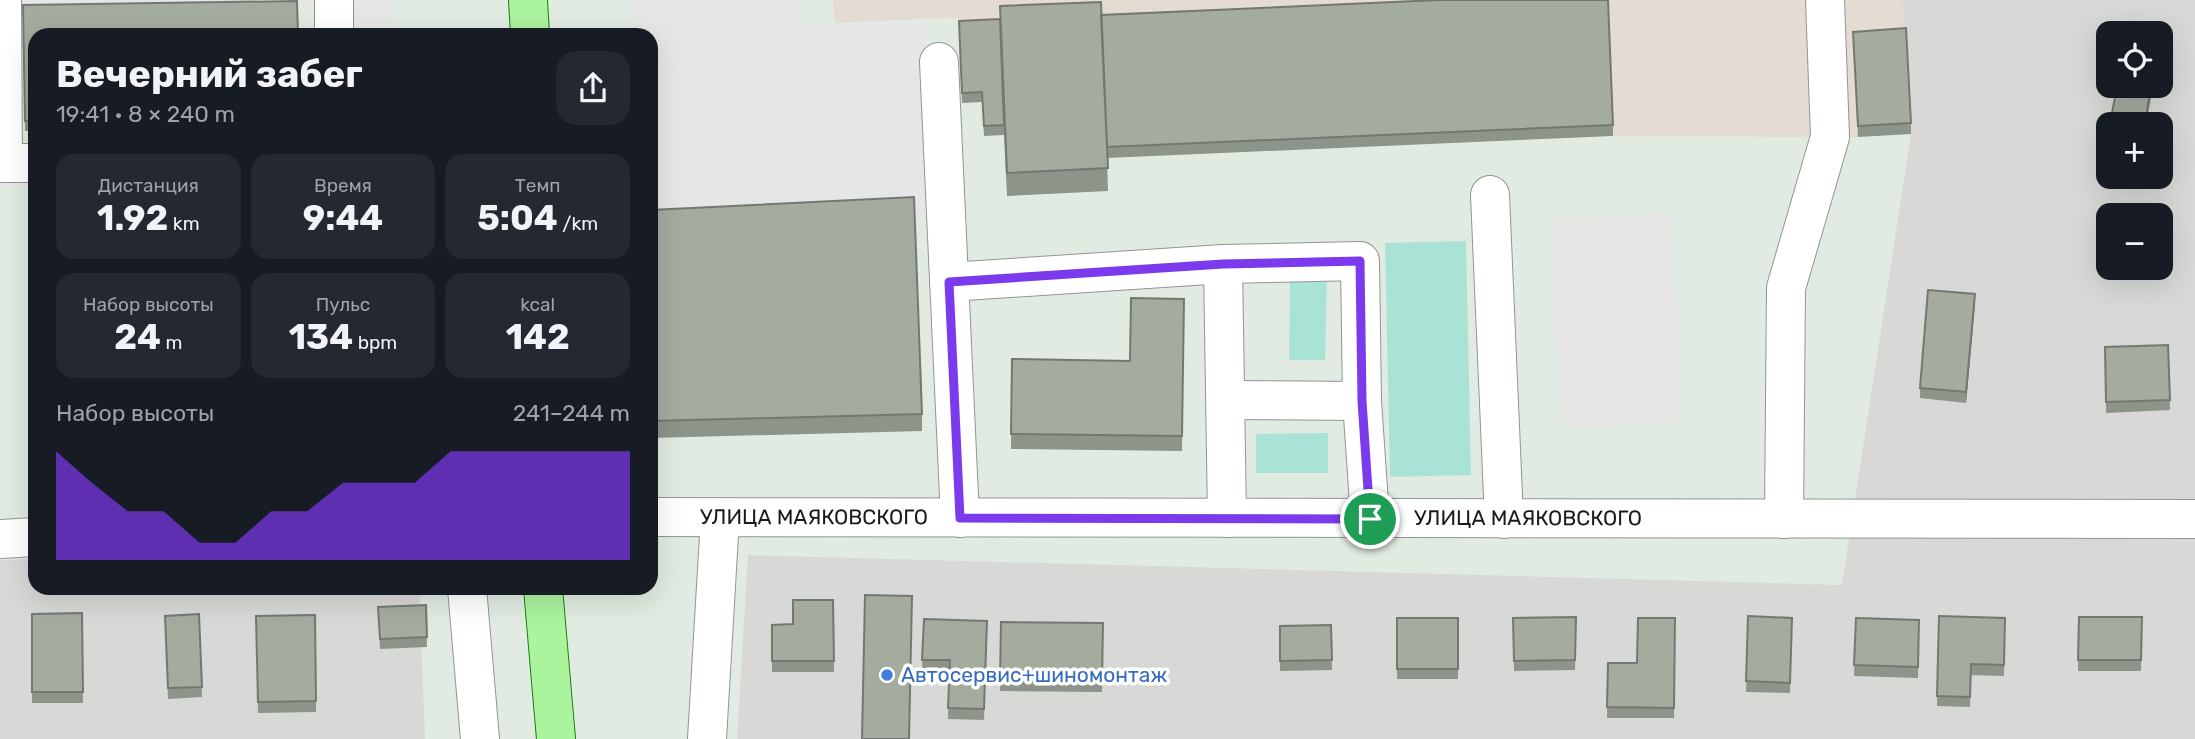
<!DOCTYPE html>
<html lang="ru">
<meta charset="utf-8">
<style>
body{margin:0;font-family:Rubik,sans-serif;background:#242831;color:#f1f3f6;height:100vh;display:flex;flex-direction:column;font-size:26px;white-space:nowrap}
*{box-sizing:border-box;margin:0}
p{font-size:23px;color:#9ea1a6}
.icon{flex:none;width:38px;height:38px;fill:none;stroke:currentColor;stroke-width:2;stroke-linecap:round;stroke-linejoin:round}
.map{position:relative;flex:1;overflow:hidden}
.panel{position:absolute;left:28px;top:28px;width:630px;height:567px;display:flex;flex-direction:column;background:#171b24;border-radius:21px;box-shadow:0 7px 28px #0002}
.panel>*{flex:none}
.tools{position:absolute;left:2096px;top:21px;display:grid;gap:14px}
.tools a{display:grid;place-items:center;width:77px;height:77px;border-radius:14px;background:#171b24;box-shadow:0 7px 28px #0002;font-size:35px}
.pin{position:absolute;display:grid;place-items:center;width:60px;height:60px;color:#fff;margin:-30px;border:4px solid #fff;border-radius:50%;box-shadow:0 2px 7px #0007}
.round{display:grid;place-items:center;flex:none;width:74px;height:74px;border-radius:21px;background:#242831}
.summary{display:flex;align-items:center;justify-content:space-between;height:119px;padding:0 28px}
h1{font-size:38px;font-weight:700;line-height:52px}
.stats{display:grid;grid-template-columns:repeat(3,1fr);gap:10px;height:119px;padding:7px 28px}
.stats div{display:grid;align-content:center;border-radius:18px;background:#242831;text-align:center}
.stats b{font-size:35px;font-weight:700}
.stats small{font-size:19px;font-weight:400}
.stats p{font-size:19px}
.chart{height:196px;padding:14px 28px}
.chart p{display:flex;justify-content:space-between}
.chart svg{width:100%;height:126px;margin-top:7px;fill:#7c3aed;opacity:.7}
.map>svg:first-child{display:block}
.residential{fill:#d8d8d7;fill-rule:evenodd}
.industrial{fill:#e4dbd3}
.grass{fill:#a9e3d6}
.parking{fill:#e6e6e6}
.lines{fill:none;stroke-linecap:round;stroke-linejoin:round}
.minor-casing{stroke:#949494;stroke-width:40}
.major-casing{stroke:#12850b;stroke-width:40}
.minor{stroke:#fff;stroke-width:38}
.major{stroke:#abf39d;stroke-width:38}
.wall{fill:#8d948a}
.shaded-wall{fill:#737870}
.building{fill:#a4aca0;stroke:#737870;stroke-width:2}
.route-casing{stroke:#fff;stroke-width:14}
.route{stroke:#7c3aed;stroke-width:9}
.shop-dot{fill:#3f7fe0;stroke:#fff;stroke-width:2.5}
.labels{text-anchor:middle;stroke-width:7;stroke-linejoin:round;paint-order:stroke}
.street-label{font-size:21px;fill:#1a1a1a;stroke:#fff}
.shop-label{font-size:21px;fill:#366cbe;stroke:#fff;text-anchor:start}
</style>
<div class="map">
<svg width="2195" height="739" viewBox="0 0 2195 739">
<rect width="100%" height="100%" fill="#e1ebe1"/>
<path class="residential" d="M1902,0H2195V739H737L748,555L1842,585L1911,134ZM2109,33H2161V86H2109ZM2109,124H2161V177H2109ZM2109,215H2161V268H2109Z
M35,559V588H419L425,739H0V560Z"/>
<path class="industrial" d="M833,0H1902L1906,39L1853,42L1858,137L1613,136L1608,3L1101,25L945,18L835,23Z"/>
<path class="grass" d="M1466,241L1471,475L1390,477L1385,243Z
M1290,278H1327L1325,360H1289Z
M1328,433V473H1256V434Z"/>
<path class="parking" d="M0,0H393V35H315L314,3L12,4L13,145H35V188H0Z
M631,0H800L802,24L926,23L933,213L651,227V35H633Z
M1671,213L1680,423L1561,429L1552,218Z"/>
<g class="lines">
<g class="minor-casing">
<g id="minor">
<path d="M2,0L3,163H35"/>
<path d="M334,0V35"/>
<path d="M939,62L960,518"/>
<path d="M1490,195L1504,519"/>
<path d="M1223,264L1360,261L1362,401L1370,518"/>
<path d="M949,282L1223,264L1227,518"/>
<path d="M1226,400L1362,401"/>
<path id="s1" d="M651,517L2195,519"/>
<path d="M1784,519L1786,288L1830,137L1825,0"/>
<path d="M0,539L35,537"/>
<path d="M467,588L480,739"/>
<path d="M707,739L720,518"/>
</g>
</g>
<g class="major-casing">
<path id="major" d="M528,0L530,35
M543,588L556,739"/>
</g>
<use href="#minor" class="minor"/>
<use href="#major" class="major"/>
</g>
<path class="wall" d="M23,5L35,35V131H25Z
M1101,15L1613,125V136L1107,158L1108,191L1007,196L1004,135L984,136L982,102L962,103L959,32Z
M1853,32L1911,123V134L1858,137Z
M651,210L922,414V431L651,438Z
M1184,299L1182,451L1011,449L1012,359L1130,361Z
M1975,304L1966,403L1920,398V388Z
M2168,345L2170,410L2106,413L2105,347Z
M833,600L834,672H772V625L793,624Z
M426,605L427,647L380,649L378,607Z
M82,613L83,703H32V614Z
M199,614L202,697L168,699L165,616Z
M315,615L316,712L258,713L256,616Z
M1748,616L1792,618L1790,693L1746,692Z
M1939,616L2005,618L2004,676L1971,675L1970,707L1937,706Z
M1576,617L1575,670L1514,671L1513,618Z
M2079,617H2142L2141,671H2078Z
M1397,618H1458V679H1397Z
M1675,618L1674,718H1607L1608,663H1637Z
M1856,618L1919,620L1918,678L1854,676Z
M924,619L987,621L984,720L948,719L949,671L922,670Z
M1001,622L1103,623L1102,692L1000,691Z
M1331,625L1332,670L1280,671V626Z"/>
<path class="shaded-wall" d="M2151,86H2153L2146,124H2145Z
M1975,294V304L1966,403V392Z"/>
<path class="building" d="M1438,0H1608L1613,125L1107,147L1101,15Z
M297,1L298,35H35V121H25L23,5Z
M1101,2L1108,168L1007,173L1000,6Z
M1000,19L1004,125L984,126L982,92L962,93L959,21Z
M1906,28L1911,123L1858,126L1853,32Z
M2117,86H2151L2145,124H2110Z
M914,197L922,414L651,421V210Z
M1928,290L1975,294L1966,392L1920,388Z
M1131,298L1184,299L1182,436L1011,434L1012,359L1130,361Z
M2168,345L2170,400L2106,402L2105,347Z
M865,595L912,596L909,739H862Z
M793,600H833L834,661H772V625L793,624Z
M426,605L427,637L380,639L378,607Z
M82,613L83,692H32V614Z
M199,614L202,687L168,688L165,616Z
M315,615L316,701L258,702L256,616Z
M1748,616L1792,618L1790,683L1746,681Z
M1939,616L2005,618L2004,665L1971,664L1970,697L1937,696Z
M1576,617L1575,660L1514,661L1513,618Z
M2079,617H2142L2141,660H2078Z
M1397,618H1458V669H1397Z
M1638,618H1675L1674,708L1607,707L1608,663H1637Z
M1856,618L1919,620L1918,667L1854,665Z
M924,619L987,621L984,709L948,708L950,660H922Z
M1001,622L1103,623L1102,682L1000,681Z
M1331,625L1332,660L1280,661V626Z"/>
<g class="lines">
<g class="route-casing">
<path id="route" d="M1360,261L1362,401L1370,519L960,518L949,282L1223,264Z"/>
</g>
<use href="#route" class="route"/>
</g>
<circle class="shop-dot" cx="887" cy="675" r="7"/>
<g class="labels">
<g class="street-label">
<text dy="7" stroke="none"><textPath href="#s1" startOffset="163">УЛИЦА МАЯКОВСКОГО</textPath></text>
<text dy="7" stroke="none"><textPath href="#s1" startOffset="877">УЛИЦА МАЯКОВСКОГО</textPath></text>
</g>
<g class="shop-label">
<text x="901" y="682">Автосервис+шиномонтаж</text>
</g>
</g>
</svg>
<div class="tools">
<a><svg class="icon" aria-label="locate" viewBox="0 0 24 24"><circle cx="12" cy="12" r="6"/><path d="M12 2v4M12 18v4M2 12h4M18 12h4"/></svg></a>
<a>+</a>
<a>−</a>
</div>
<div class="pin" style="left:1370px;top:519px;background:#1e9e55"><svg class="icon" aria-label="arrive" viewBox="0 0 24 24"><path d="M6 21V4h12l-3 4 3 4H6"/></svg></div>
<section class="panel">
<div class="summary"><div><h1>Вечерний забег</h1><p>19:41 · 8 × 240 m</p></div><a class="round"><svg class="icon" aria-label="share" viewBox="0 0 24 24"><path d="M12 15V3M7 8l5-5 5 5M5 13v7h14v-7"/></svg></a></div>
<div class="stats">
<div><p>Дистанция</p><b>1.92<small> km</small></b></div>
<div><p>Время</p><b>9:44</b></div>
<div><p>Темп</p><b>5:04<small> /km</small></b></div>
</div>
<div class="stats">
<div><p>Набор высоты</p><b>24<small> m</small></b></div>
<div><p>Пульс</p><b>134<small> bpm</small></b></div>
<div><p>kcal</p><b>142</b></div>
</div>
<div class="chart"><p><span>Набор высоты</span>241–244 m</p>
<svg viewBox="0 0 160 44" preserveAspectRatio="none"><path d="M0 44V6L10 17L20 27L30 27L40 38L50 38L60 27L70 27L80 17L90 17L100 17L110 6L120 6L130 6L140 6L150 6L160 6V44z"/></svg>
</div>
</section>
</div>
